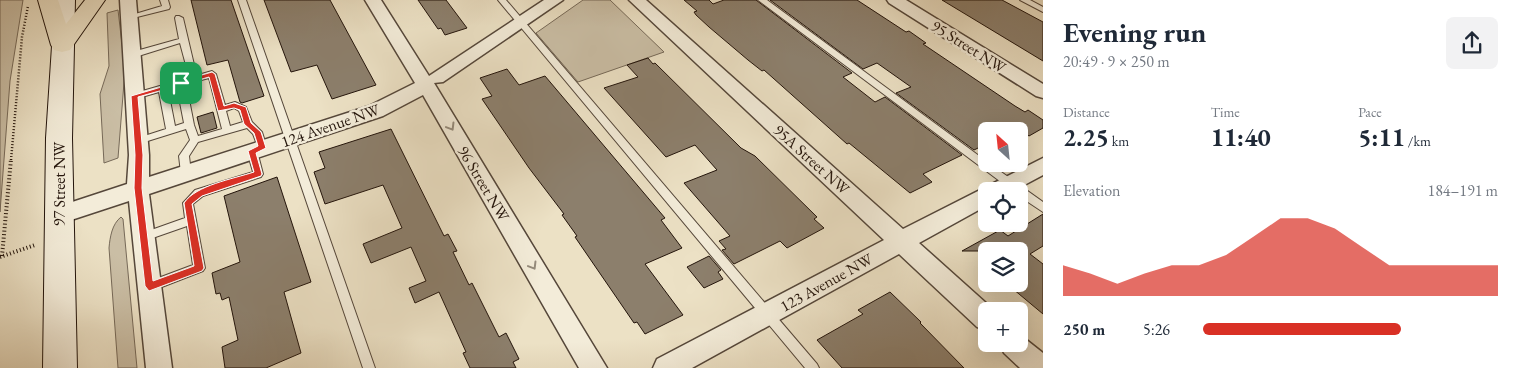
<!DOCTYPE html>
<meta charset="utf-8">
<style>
body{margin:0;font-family:"EB Garamond",serif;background:#f2f2f3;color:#1f2937;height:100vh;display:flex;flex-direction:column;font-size:19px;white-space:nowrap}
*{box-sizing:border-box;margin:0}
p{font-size:16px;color:#747a83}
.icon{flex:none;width:28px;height:28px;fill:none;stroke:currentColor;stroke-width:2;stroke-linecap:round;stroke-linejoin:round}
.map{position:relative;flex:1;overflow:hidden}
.drawer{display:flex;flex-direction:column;background:#fff;width:475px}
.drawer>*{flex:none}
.needle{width:32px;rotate:333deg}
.controls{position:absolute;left:978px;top:122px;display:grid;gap:10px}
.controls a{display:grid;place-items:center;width:50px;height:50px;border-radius:8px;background:#fff;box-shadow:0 5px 20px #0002;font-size:25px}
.pin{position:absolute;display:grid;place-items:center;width:42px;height:42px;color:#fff;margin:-21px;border-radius:10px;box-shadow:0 2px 8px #0006}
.round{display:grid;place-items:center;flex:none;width:52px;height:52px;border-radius:8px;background:#f2f2f3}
.overview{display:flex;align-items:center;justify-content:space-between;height:85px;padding:0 20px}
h1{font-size:28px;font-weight:700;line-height:38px}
.stats{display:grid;grid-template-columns:repeat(3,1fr);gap:8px;height:85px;padding:5px 20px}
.stats div{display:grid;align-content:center}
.stats b{font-size:25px;font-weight:700}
.stats small{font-size:14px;font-weight:400}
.stats p{font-size:14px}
.chart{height:140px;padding:10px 20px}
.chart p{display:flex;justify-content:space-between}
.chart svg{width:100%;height:90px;margin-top:5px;fill:#d93025;opacity:.7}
ul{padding:0 20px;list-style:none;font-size:16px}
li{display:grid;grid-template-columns:80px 60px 1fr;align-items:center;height:38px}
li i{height:12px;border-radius:6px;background:#d93025}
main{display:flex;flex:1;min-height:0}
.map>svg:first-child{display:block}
.green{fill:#cabea5;stroke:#766958}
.building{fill:#8c7f6c;stroke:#23140b}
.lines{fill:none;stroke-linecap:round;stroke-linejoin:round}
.lane-casing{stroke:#55473a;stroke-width:2}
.street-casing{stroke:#55473a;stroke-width:3}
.secondary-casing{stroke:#23140b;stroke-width:2}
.highway-casing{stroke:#23140b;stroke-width:2}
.path-far1{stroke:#23140b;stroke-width:2.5;stroke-dasharray:1 2;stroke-linecap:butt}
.path{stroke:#23140b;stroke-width:4;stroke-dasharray:1 2.5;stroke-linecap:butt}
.lane{fill:#f3ecd9;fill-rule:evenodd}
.street{fill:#f3ecd9;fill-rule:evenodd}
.secondary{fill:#f3ecd9;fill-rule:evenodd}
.highway{fill:#ece1c5;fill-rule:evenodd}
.oneway{stroke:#958b7c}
.route{fill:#d93025;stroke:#fff;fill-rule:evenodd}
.labels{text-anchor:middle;stroke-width:5;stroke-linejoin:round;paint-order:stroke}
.street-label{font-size:16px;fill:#23140b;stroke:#f3ecd9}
</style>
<main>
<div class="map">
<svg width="1043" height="368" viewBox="0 0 1043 368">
<rect width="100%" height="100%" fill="#ece1c5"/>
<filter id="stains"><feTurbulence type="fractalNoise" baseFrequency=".004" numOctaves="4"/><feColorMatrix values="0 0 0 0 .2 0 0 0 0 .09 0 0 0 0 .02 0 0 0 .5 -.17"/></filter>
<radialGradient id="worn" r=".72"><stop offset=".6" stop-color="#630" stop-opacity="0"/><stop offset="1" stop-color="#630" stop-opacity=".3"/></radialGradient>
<path class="green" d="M0,0H23L10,81L0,212Z
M583,0H610L664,52L578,82L536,33Z
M118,10L125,70L118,158L104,163L100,94L109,66L107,13Z
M121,217L123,219L137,368H118L109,248C110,237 112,224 121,217Z"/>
<path class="building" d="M191,0H231L264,96L242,103L240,102L228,60L207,65Z
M264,0H330L376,85L332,99L317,65L291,72Z
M418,0H446L467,28L445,35L441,28L438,29Z
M684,0H709L713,4L724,0H756L852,73L843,77L875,102L885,97L962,155L923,174L932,182L910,193L849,143L847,144L764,70L762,71L748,60L709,27L696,15L694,12L697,11Z
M770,0H857L906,32L909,31L926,43L923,44L1015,106L1025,112L1028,110L1043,120V128L1029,136L1019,129L1015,131H986V144L974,150L896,93L911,87L877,63L863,69Z
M942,0H1002L1043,22V61Z
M648,58L653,64L655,63L741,148L755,156L817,217L814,219L824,228L787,248L780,241L734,264L722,250L726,249L719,241L730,236L684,183L717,170L695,145L666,157L604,88L638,77L627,65Z
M507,69L519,85L545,76L665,218L661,220L682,248L645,264L683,315L645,334L637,322L634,323L575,237L577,236L562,215L564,214L529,168L482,99L492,96L480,78Z
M213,112L217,128L201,133L197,117Z
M391,129L444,236L448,234L457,251L453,252L469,285L472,283L499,337L506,333L519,359L513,362L516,368H470L463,353L466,352L439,292L415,303L409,288L426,281L411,247L371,263L363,244L402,228L383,185L325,204L314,172L325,168L319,152Z
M277,177L311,282L284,292L301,353L266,368H225L222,347L238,340L229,297L222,300L220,293L216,294L212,273L240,262L224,196Z
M1043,214V246L1030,254L1043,264V314L1007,284H1019V251H962L1000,230L1008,236Z
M709,256L721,270L718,272L723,279L704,288L687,267Z
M890,292L921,322L920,323L964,368H842L817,340L863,314L858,310Z"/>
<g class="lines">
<g class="lane-casing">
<path id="lane" d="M160,0H168L170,7L169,9L129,19L125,17L162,6Z
M238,0H246L375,368H363Z
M498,0H506L817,364L819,368H805Z
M758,0H767L986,161V164H990L1043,202V212L1019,196V191H1013Z
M1020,0H1030L1043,7V12Z
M176,16H179L183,18L195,69L194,71L191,72L187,69L180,43L132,58L129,57V53L179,39L175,18Z
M212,71L216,74L225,105L235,102L246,107L252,122L262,132L267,148L262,152L259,150L253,134L247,128L198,142L189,156L191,173L186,177L181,173L179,156L190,140L186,129L138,144L135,143L133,141L135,139L166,129L159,92L135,99L131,96L132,94ZM209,78L222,129L198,136L194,125L186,84ZM177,87L184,123L175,126L168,90ZM234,108L239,111L243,122L230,126L226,111Z
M252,147L257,151L263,174L261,177L203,196L193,204L205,268L203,271L149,292L145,291L143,287L145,283L193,265L187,226L144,241L140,240L139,237L140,234L185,218L183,203L195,190L253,172L247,151Z"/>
</g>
<g class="street-casing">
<path id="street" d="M120,0H136L149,155V177L369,106L415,83L365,0H381L429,76L544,0H563L443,82L434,83L607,368H579L423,95L383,116L149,194L172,368H146L129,201L59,224L51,221L48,215L51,209L127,184L129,155Z
M629,0H646L903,229L1043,158V175L1013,191H986V206L919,243L995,311H986V331L977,327L899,254L692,368H653L657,359L884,240Z
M887,0H906L1043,84V98L1036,96L889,3Z
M1019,334L1043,353V368H1020L1004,353L1000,344H1019Z"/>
</g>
<g class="secondary-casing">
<path id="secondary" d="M55,0H75L72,138L77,368H43L46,138Z"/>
</g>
<g class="highway-casing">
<path id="highway" d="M38,0H58L66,24L85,0H105L70,50L62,52L54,50L51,45Z"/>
</g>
<path class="path-far1" d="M11,160L22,37L28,6"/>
<path class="path" d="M2,256L11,159
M0,257L35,245"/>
<use href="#lane" class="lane"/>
<use href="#street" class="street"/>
<use href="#secondary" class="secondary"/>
<use href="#highway" class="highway"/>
</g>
<defs><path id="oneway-chevron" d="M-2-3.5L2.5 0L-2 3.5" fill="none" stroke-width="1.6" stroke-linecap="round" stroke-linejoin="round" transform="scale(1.25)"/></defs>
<g class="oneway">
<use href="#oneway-chevron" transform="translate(451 127) rotate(59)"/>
<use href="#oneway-chevron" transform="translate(533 266) rotate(59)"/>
</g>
<path class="route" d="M212,72L215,74L224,106L234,103L246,107L251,123L261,132L266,148L256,153L262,174L261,176L202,196L192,204L204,268L202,271L149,291L145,286L134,188L135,155L131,96ZM209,77L218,111L234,108L240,110L244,124L254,133L258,146L248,151L254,172C233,179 196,185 184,203L194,266L153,281L142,188L143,155L138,97Z"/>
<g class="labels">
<g class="street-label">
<text transform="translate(969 46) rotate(32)" y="6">95 Street NW</text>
<text transform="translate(330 125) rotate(-19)" y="6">124 Avenue NW</text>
<text transform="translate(812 159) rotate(42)" y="6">95A Street NW</text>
<text transform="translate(484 183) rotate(59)" y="6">96 Street NW</text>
<text transform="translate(59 184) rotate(-90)" y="6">97 Street NW</text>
<text transform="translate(826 282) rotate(-29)" y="6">123 Avenue NW</text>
</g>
</g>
<rect width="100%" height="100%" filter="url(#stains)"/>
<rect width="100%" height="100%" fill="url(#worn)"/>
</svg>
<div class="controls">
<a><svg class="needle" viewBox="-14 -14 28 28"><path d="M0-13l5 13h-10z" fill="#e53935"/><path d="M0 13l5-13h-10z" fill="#747a83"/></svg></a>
<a><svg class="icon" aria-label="locate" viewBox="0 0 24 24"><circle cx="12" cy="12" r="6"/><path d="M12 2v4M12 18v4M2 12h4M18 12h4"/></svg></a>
<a><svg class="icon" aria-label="layers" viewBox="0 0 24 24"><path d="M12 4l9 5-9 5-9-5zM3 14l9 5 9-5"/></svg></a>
<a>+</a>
</div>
<div class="pin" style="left:181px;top:83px;background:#1e9e55"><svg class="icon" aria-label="arrive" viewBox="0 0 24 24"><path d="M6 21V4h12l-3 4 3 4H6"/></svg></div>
</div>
<section class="drawer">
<div class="overview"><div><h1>Evening run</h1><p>20:49 · 9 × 250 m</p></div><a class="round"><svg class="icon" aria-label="share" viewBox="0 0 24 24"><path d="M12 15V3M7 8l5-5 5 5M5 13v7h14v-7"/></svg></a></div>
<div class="stats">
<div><p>Distance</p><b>2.25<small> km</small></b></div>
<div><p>Time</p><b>11:40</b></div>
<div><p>Pace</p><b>5:11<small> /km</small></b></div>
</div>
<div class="chart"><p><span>Elevation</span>184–191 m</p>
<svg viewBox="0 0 160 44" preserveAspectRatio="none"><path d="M0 44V29L10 33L20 38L30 33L40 29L50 29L60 24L70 15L80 6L90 6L100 11L110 20L120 29L130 29L140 29L150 29L160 29V44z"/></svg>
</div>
<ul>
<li><b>250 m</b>5:26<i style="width:67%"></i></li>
</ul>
</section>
</main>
